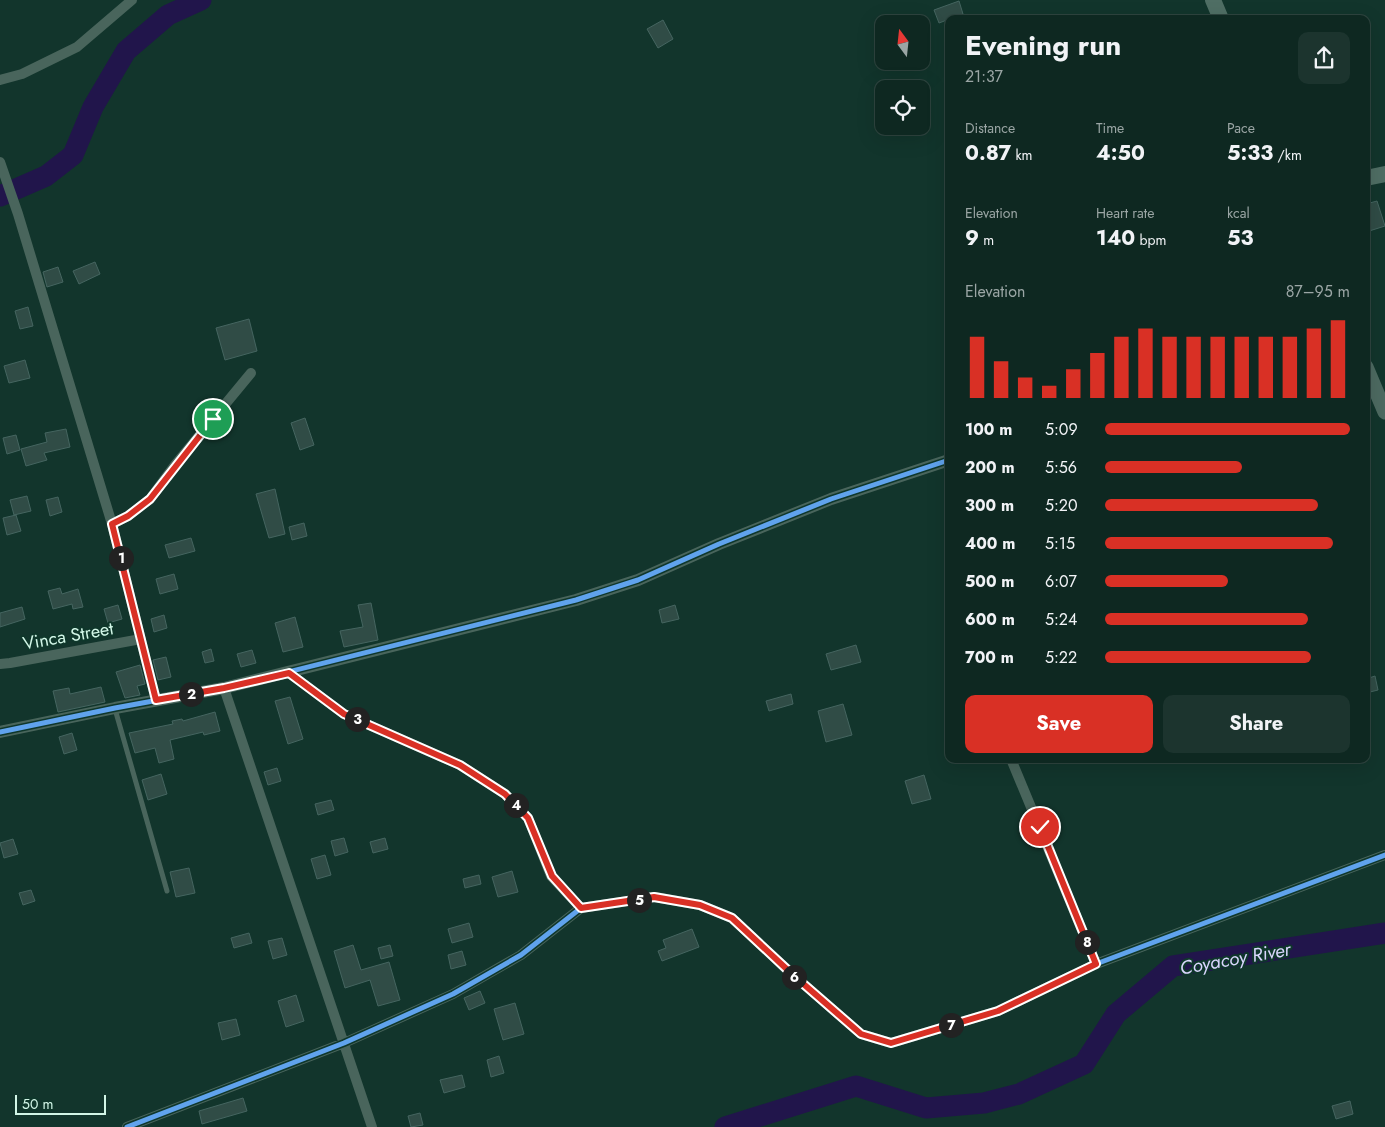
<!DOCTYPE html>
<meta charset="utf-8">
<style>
body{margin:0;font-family:Jost,sans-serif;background:#1c342e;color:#f1f3f6;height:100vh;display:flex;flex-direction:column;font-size:19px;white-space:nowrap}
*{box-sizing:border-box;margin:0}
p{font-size:16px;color:#9ba6a5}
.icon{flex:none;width:28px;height:28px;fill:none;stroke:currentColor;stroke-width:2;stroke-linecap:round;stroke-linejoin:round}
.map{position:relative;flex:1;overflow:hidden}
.drawer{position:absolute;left:945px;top:15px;width:425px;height:748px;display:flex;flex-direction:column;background:#0e2821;border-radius:10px;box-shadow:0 5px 20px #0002,0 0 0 1px #2e443f}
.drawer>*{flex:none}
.needle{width:32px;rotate:345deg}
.buttons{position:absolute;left:875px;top:15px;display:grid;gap:10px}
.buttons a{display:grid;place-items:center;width:55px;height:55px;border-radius:10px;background:#0e2821;box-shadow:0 5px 20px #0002,0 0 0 1px #2e443f;font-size:25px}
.scale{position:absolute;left:15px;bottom:12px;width:91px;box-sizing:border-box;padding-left:5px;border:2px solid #d2f6e7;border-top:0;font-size:14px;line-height:18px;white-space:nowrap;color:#d2f6e7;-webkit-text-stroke:4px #0f372b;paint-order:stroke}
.pin{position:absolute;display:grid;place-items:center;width:42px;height:42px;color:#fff;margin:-21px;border:2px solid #fff;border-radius:50%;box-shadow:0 1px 5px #0007}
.km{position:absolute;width:25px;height:25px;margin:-12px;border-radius:50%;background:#222;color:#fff;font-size:14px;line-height:25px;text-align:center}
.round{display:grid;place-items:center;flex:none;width:52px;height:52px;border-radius:10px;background:#1c342e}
.summary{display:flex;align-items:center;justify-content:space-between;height:85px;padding:0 20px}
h1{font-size:28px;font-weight:700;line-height:38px}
.stats{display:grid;grid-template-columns:repeat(3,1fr);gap:8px;height:85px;padding:5px 20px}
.stats div{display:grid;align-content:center}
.stats b{font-size:21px;font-weight:700}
.stats small{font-size:14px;font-weight:400}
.stats p{font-size:14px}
.chart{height:140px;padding:10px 20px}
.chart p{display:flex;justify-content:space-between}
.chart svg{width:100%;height:90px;margin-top:5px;stroke:#d93025;stroke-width:6}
.action{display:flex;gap:10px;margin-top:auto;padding:10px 20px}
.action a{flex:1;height:58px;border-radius:10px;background:#d93025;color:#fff;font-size:20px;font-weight:700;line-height:58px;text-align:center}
.action a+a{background:#1c342e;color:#f1f3f6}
ul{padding:0 20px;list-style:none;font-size:16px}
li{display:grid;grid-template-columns:80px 60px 1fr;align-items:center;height:38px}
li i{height:12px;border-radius:6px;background:#d93025}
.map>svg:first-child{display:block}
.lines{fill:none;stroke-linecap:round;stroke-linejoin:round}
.river{stroke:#21154b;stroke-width:21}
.building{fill:#304c46;stroke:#456560}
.service{stroke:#49655c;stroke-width:5}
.minor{stroke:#49655c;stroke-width:10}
.tertiary{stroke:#49655c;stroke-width:12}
.secondary{stroke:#4d6a61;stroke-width:15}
.primary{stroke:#4f6e64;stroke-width:16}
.cycleway-casing{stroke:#0f372b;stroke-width:8}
.cycleway{stroke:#60a3ed;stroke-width:5}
.route-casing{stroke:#fff;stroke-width:10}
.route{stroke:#d93025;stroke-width:6}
.labels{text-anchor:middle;stroke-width:4;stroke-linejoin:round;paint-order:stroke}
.street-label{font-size:18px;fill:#d2f6e7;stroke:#0f372b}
.water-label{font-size:19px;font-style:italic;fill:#d9d6fd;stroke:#0f372b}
</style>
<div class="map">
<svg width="1385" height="1127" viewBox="0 0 1385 1127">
<rect width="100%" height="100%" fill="#12352c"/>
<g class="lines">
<path class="river" d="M0,196L46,176L73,155L93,107L126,51L168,15L201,0
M725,1127L856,1086L926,1108L984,1103L1019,1094L1084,1064L1116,1014L1173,966L1385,933"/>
</g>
<path class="building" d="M959,1L963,14L939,23L934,10Z
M663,20L673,39L658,48L647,29Z
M1377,201L1385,226L1366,232V204Z
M95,262L100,274L79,284L73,271Z
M58,267L63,282L47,287L43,272Z
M28,307L33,326L20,329L15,311Z
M249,319L257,351L225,360L216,328Z
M25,360L30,378L9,383L4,366Z
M305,418L314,445L300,450L291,423Z
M66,429L70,447L44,453L47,460L26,466L21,449L47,442L45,433Z
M16,435L20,450L7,454L3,438Z
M275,489L285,534L269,538L256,494Z
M27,496L31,511L14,515L10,500Z
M58,497L62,512L50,516L46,500Z
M16,515L21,531L7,535L3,518Z
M304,523L307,536L292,540L289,527Z
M191,538L195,551L169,558L165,545Z
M174,574L178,589L160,594L156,579Z
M60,588L62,594L78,589L83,607L73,609L72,604L53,609L48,591Z
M371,603L378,640L344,647L340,631L363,627L358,605Z
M118,605L122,619L108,623L104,609Z
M675,605L679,619L662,623L659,610Z
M22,607L25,619L0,627V613Z
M164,615L167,628L154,632L151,619Z
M295,617L303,647L283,652L275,623Z
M856,645L861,662L831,670L826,654Z
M211,649L214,661L205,663L202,652Z
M252,650L256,663L241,667L237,654Z
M166,657L171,677L158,680L153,660Z
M140,665L145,684L137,686L140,695L125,698L116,672Z
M1375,676L1378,690L1366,693V679Z
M101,687L105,702L58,712L53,691L69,688L70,694Z
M791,694L793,704L769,711L766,701Z
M290,697L303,739L288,744L275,701Z
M843,704L852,735L826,742L818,711Z
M215,712L220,731L204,735L203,732L170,740L174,759L159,763L155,748L135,753L129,733L173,724L172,721L182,719L183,721Z
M72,733L77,750L64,754L59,737Z
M277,768L281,781L268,785L264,772Z
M161,774L167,794L148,800L142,780Z
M924,775L931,799L912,804L905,781Z
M331,800L334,810L318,815L315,804Z
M344,838L348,852L335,856L331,841Z
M385,838L388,849L373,853L370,842Z
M13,839L18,854L4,858L0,843Z
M325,855L331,875L317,879L311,859Z
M189,868L195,893L176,897L170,872Z
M512,871L518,892L498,897L492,877Z
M479,875L481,884L465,888L463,879Z
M31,890L35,901L23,905L19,893Z
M469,923L473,937L452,943L448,929Z
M692,929L699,947L662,961L658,951L666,948L663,940Z
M249,933L252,943L234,948L231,938Z
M282,938L287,955L273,959L268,941Z
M353,945L361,970L389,962L400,1000L378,1006L370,980L345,988L334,951Z
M390,945L393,956L381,959L378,948Z
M462,951L466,965L451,969L448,955Z
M480,991L485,1003L469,1010L464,998Z
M296,995L304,1021L286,1027L278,1001Z
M515,1003L524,1034L503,1040L494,1009Z
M236,1019L240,1035L222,1040L218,1023Z
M499,1056L504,1073L491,1077L487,1060Z
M462,1075L465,1087L444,1093L440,1080Z
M243,1098L247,1111L202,1124L199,1111Z
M1350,1101L1353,1114L1336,1119L1332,1106Z
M420,1113L423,1125L411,1127L408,1116Z"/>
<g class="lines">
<path class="service" d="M115,709L167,891"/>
<path class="minor" d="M0,80L22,74L77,47L132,0
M0,162L18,214L112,524L156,700
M112,524L128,516L150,499L175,465L251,373
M0,664L10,663L141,639
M289,673L344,714L460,765L505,794L528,818L551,876L581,908
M224,688L372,1127
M1011,759L1096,964
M127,1127L344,1043L453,994L521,955L581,908L655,897L700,905L732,918L792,974L861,1034L891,1043L998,1011L1096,964L1385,855"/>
<path class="tertiary" d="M0,732L115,708L224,688L576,600L638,580L719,544L831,499L949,460"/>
<path class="secondary" d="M1366,367L1385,412"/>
<path class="primary" d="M1213,0L1221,19
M1366,178L1385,174"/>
<g class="cycleway-casing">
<path id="cycleway" d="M0,732L115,708L224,688L576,600L638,580L719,544L831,499L949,460
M127,1127L344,1043L453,994L521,955L581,908L655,897L700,905L732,918L792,974L861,1034L891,1043L998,1011L1096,964L1385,855"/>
</g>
<use href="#cycleway" class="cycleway"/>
</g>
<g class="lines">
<g class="route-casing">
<path id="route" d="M213,419L150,499L128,516L112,524L156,700L224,688L289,673L344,714L460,765L505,794L528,818L552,876L581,908L654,897L700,905L732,918L792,974L861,1034L891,1043L998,1011L1096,964L1040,827"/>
</g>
<use href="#route" class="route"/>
</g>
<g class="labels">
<g class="street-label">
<text transform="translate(68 636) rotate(-10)" y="6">Vinca Street</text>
</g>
<g class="water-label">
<text transform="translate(1235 958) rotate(-10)" y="7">Coyacoy River</text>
</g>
</g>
</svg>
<div class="buttons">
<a><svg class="needle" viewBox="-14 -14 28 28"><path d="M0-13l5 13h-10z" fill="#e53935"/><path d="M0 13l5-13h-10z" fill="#9ba6a5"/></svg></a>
<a><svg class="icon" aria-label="locate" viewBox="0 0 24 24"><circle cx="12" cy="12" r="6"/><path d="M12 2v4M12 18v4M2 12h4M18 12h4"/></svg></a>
</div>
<div class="scale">50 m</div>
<div class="pin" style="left:213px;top:419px;background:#1e9e55"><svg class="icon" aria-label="arrive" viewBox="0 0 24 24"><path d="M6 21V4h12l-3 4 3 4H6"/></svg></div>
<div class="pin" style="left:1040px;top:827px;background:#d93025"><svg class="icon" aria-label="check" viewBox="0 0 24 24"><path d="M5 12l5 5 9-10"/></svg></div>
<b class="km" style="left:121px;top:558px">1</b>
<b class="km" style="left:191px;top:694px">2</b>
<b class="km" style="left:357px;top:719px">3</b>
<b class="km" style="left:516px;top:805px">4</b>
<b class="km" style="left:639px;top:900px">5</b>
<b class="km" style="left:794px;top:977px">6</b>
<b class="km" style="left:951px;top:1025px">7</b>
<b class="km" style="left:1087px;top:942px">8</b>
<section class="drawer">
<div class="summary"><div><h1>Evening run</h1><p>21:37</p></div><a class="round"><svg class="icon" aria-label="share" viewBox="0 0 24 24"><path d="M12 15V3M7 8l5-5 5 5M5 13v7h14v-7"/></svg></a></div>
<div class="stats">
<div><p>Distance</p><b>0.87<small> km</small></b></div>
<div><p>Time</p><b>4:50</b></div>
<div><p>Pace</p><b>5:33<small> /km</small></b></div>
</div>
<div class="stats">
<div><p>Elevation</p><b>9<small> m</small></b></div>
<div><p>Heart rate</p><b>140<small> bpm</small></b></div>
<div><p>kcal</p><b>53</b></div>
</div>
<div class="chart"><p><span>Elevation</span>87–95 m</p>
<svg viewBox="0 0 160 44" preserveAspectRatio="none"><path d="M5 44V14M15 44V26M25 44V34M35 44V38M45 44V30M55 44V22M65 44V14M75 44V10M85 44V14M95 44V14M105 44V14M115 44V14M125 44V14M135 44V14M145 44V10M155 44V6"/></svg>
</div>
<ul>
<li><b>100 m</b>5:09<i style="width:100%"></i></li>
<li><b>200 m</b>5:56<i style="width:56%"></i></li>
<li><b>300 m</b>5:20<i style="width:87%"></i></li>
<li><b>400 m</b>5:15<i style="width:93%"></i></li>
<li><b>500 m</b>6:07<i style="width:50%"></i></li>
<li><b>600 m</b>5:24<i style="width:83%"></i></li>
<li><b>700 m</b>5:22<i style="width:84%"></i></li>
</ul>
<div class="action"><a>Save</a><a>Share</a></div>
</section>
</div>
